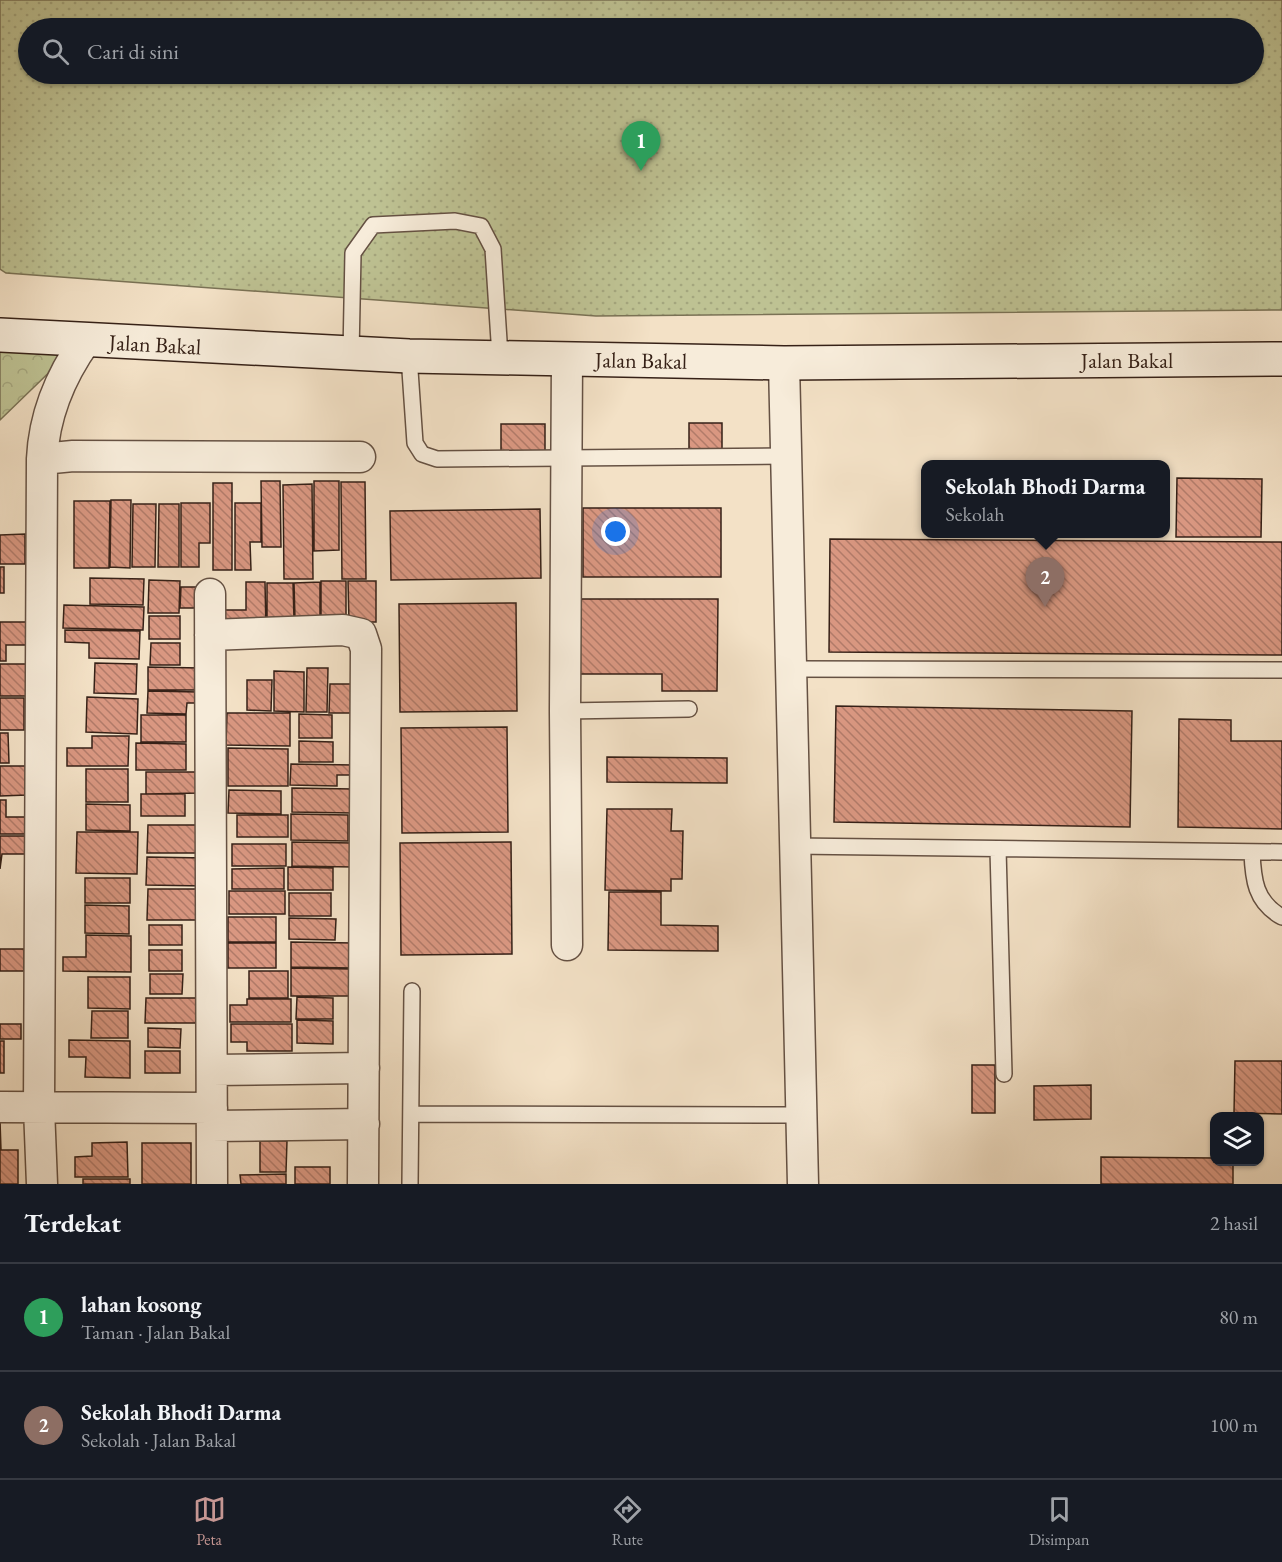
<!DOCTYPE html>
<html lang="id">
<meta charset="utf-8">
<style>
body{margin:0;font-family:"EB Garamond",serif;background:#242831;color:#f1f3f6}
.controls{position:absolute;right:18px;bottom:18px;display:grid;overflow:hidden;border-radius:12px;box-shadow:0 2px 4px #0004}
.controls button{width:54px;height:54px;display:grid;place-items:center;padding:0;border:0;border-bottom:2px solid #363941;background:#171b24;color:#f1f3f6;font:30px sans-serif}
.you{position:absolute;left:616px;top:532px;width:21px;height:21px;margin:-15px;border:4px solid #fff;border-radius:50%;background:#1a73e8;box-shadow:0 0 0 9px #1a73e833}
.badge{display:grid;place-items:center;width:39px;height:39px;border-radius:50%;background:#c59692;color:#fff;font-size:20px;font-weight:700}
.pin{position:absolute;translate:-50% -50px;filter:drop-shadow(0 2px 3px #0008)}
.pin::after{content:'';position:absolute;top:32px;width:21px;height:18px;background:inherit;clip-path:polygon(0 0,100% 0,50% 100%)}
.popup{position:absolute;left:921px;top:460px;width:249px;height:78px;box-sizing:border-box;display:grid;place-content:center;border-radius:12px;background:#171b24;filter:drop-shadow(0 2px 4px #0005);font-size:20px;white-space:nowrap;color:#9ea1a6}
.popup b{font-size:22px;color:#f1f3f6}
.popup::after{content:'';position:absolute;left:50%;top:100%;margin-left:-12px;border:12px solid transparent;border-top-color:#171b24}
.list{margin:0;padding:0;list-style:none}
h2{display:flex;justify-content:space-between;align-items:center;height:78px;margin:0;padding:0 24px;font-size:26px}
h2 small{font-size:20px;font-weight:400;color:#9ea1a6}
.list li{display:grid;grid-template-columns:39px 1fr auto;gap:18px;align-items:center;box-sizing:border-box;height:108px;padding:0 24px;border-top:2px solid #363941}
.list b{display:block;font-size:22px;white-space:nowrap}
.list p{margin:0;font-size:20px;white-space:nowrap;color:#9ea1a6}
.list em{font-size:20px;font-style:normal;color:#9ea1a6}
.icon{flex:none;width:33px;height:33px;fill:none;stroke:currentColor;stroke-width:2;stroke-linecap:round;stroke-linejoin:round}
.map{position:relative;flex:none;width:1282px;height:1184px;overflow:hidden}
.search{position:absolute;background:#171b24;box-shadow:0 2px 4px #0004;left:18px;right:18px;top:18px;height:66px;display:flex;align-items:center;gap:15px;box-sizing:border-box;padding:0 21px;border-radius:33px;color:#9ea1a6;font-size:22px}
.sheet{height:294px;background:#171b24}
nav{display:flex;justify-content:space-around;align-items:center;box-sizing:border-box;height:84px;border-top:2px solid #363941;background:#171b24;font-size:16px;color:#9ea1a6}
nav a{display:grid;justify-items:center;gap:3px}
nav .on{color:#c59692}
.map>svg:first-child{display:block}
</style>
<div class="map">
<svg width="1282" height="1184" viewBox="0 0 1282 1184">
<defs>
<pattern id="grass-dots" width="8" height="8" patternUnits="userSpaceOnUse" patternTransform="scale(1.5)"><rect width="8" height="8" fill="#bec293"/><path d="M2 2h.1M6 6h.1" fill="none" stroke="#a4a67e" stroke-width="1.8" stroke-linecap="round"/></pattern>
<pattern id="forest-crowns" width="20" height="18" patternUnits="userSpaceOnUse" patternTransform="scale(1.5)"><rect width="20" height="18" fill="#bec293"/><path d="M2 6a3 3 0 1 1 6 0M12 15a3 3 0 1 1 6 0" fill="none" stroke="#a4a67e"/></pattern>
<pattern id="building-back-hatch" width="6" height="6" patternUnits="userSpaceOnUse" patternTransform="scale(1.5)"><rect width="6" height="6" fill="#d99781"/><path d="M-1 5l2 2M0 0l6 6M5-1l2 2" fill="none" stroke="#b17b69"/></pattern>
</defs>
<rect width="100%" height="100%" fill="#f3e1c6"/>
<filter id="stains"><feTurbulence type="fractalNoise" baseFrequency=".00333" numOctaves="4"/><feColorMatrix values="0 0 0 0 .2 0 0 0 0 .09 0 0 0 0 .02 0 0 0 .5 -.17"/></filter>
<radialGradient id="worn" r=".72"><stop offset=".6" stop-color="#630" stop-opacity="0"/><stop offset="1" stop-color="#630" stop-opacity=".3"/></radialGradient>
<!-- grass -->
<path fill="url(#grass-dots)" stroke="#7a7255" stroke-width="1.5" fill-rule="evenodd" d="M 0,0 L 1282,0 L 1282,310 L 596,316 L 6,273 L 0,269 ZM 28,28 L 1254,28 L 1254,74 L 28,74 Z"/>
<!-- forest -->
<path fill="url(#forest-crowns)" stroke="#7a7255" stroke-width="1.5" d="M 0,347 L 67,355 L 0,420 Z"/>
<!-- building -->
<path fill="url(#building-back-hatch)" stroke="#362117" stroke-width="1.5" d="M 689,423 L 722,423 L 722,454 L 689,454 Z
M 501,424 L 545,424 L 545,452 L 501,452 Z
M 1177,478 L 1262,479 L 1261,537 L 1176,537 Z
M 261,481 L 280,481 L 281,547 L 262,547 Z
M 314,481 L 339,481 L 339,550 L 314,551 Z
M 341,482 L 365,482 L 366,579 L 342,579 Z
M 213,483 L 232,483 L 232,570 L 213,570 Z
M 312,484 L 313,579 L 284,579 L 283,485 Z
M 111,500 L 131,500 L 130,568 L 110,567 Z
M 74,501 L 110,501 L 109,568 L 74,568 Z
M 181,503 L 210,503 L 210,543 L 199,543 L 199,567 L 181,567 Z
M 235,503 L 261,503 L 261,542 L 250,542 L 251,570 L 235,570 Z
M 133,504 L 156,504 L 155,567 L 132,567 Z
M 159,504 L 179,504 L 179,567 L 158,567 Z
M 583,508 L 721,508 L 721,577 L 583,577 Z
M 540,509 L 541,578 L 391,580 L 390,511 Z
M 25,534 L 25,564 L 0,564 L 0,535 Z
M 830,539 L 1282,542 L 1282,655 L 829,652 Z
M 0,567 L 4,567 L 4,593 L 0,593 Z
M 90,578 L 144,579 L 143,605 L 90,604 Z
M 149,580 L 180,581 L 179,613 L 148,613 Z
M 321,581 L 346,581 L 346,619 L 321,619 Z
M 348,581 L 376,581 L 376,622 L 349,622 Z
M 246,582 L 265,582 L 266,630 L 219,630 L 219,610 L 246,610 Z
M 320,582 L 320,619 L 295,619 L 294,583 Z
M 267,583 L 293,583 L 294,620 L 267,620 Z
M 181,587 L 203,587 L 203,608 L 180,608 Z
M 576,599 L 718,599 L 717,691 L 662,691 L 662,674 L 576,674 Z
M 516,603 L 517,711 L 400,712 L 399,604 Z
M 64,605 L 144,607 L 143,630 L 63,628 Z
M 149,616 L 180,616 L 180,639 L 149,639 Z
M 0,622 L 28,622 L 28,645 L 6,645 L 6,661 L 0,661 Z
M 65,630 L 140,631 L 139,659 L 89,658 L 89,643 L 65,642 Z
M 151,643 L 180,643 L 180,665 L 150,665 Z
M 95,663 L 137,664 L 136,694 L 94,693 Z
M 0,664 L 26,664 L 26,696 L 0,696 Z
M 148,667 L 200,668 L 200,690 L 148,690 Z
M 307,668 L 328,668 L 327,712 L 306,712 Z
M 274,671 L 304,672 L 304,712 L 274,711 Z
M 247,680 L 272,680 L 271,711 L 247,710 Z
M 330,684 L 353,684 L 352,713 L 329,713 Z
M 148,691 L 199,692 L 199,703 L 187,703 L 186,714 L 147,713 Z
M 87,697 L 138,699 L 137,734 L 86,732 Z
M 0,698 L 24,698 L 24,730 L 0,730 Z
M 836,706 L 1132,711 L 1130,827 L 834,822 Z
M 227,713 L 290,713 L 290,746 L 226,745 Z
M 299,714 L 332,715 L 332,738 L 299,738 Z
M 141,715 L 186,715 L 186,742 L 141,742 Z
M 1179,719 L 1231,720 L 1231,741 L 1282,741 L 1282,829 L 1178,827 Z
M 507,727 L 508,832 L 402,833 L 401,728 Z
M 0,733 L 8,733 L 9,763 L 0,763 Z
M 92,736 L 129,736 L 128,766 L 67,766 L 67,748 L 92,748 Z
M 299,741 L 333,742 L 333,762 L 299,762 Z
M 136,743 L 186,744 L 186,770 L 136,770 Z
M 228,748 L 288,749 L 288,786 L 228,786 Z
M 607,757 L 727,758 L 727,783 L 607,782 Z
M 291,764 L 353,765 L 353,775 L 337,775 L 337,786 L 290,785 Z
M 0,766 L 27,766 L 27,795 L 0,796 Z
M 86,769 L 128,769 L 128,802 L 86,802 Z
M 146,772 L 201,772 L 201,793 L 146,794 Z
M 292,788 L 353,789 L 352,813 L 292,812 Z
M 229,790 L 281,791 L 281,814 L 228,813 Z
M 141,794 L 185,794 L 185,816 L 141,816 Z
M 0,800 L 6,800 L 6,817 L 28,817 L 28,834 L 0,834 Z
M 86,804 L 130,805 L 130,831 L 86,830 Z
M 607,809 L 672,809 L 671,831 L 683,831 L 682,879 L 671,879 L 671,891 L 605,890 Z
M 291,814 L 348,815 L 348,841 L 291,840 Z
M 237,815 L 288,815 L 288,837 L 237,837 Z
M 148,825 L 200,825 L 199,853 L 147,853 Z
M 77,832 L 138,832 L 137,874 L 76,873 Z
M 0,836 L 29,836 L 29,854 L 2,854 L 0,869 Z
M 292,842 L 353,843 L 353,867 L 292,866 Z
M 511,842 L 512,954 L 401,955 L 400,843 Z
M 232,844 L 286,844 L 286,866 L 232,866 Z
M 147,857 L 206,858 L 205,886 L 146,885 Z
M 288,867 L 333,868 L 333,890 L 288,890 Z
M 284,868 L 284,889 L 232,889 L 232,869 Z
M 85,878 L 130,878 L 130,903 L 85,903 Z
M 148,889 L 201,889 L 201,920 L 147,920 Z
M 229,891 L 285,891 L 285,914 L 229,914 Z
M 609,892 L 661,892 L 661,925 L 718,926 L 718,951 L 608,950 Z
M 289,893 L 331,893 L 331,916 L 289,916 Z
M 85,905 L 129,906 L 129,934 L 85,933 Z
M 228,917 L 276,917 L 276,942 L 228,942 Z
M 289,918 L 336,919 L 335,940 L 289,939 Z
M 149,925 L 182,925 L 182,945 L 149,945 Z
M 86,935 L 131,936 L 131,972 L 63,971 L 63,957 L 86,957 Z
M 291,942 L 353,943 L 353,968 L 291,967 Z
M 228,943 L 276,943 L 276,968 L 228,968 Z
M 0,949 L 24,949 L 24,971 L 0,971 Z
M 149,950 L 182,950 L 182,971 L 149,971 Z
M 291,968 L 351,969 L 351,996 L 291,996 Z
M 249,971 L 288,971 L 288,998 L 249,998 Z
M 150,974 L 183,974 L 182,994 L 150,994 Z
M 88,977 L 130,977 L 130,1009 L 88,1008 Z
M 297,997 L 333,998 L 333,1019 L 296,1019 Z
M 146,998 L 201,998 L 201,1023 L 145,1023 Z
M 247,999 L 291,999 L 291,1022 L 230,1022 L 230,1005 L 247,1005 Z
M 92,1011 L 128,1011 L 128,1038 L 91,1038 Z
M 297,1020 L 333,1021 L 333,1044 L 297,1043 Z
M 0,1024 L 21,1024 L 21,1039 L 0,1039 Z
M 231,1024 L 292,1024 L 292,1051 L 247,1051 L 247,1042 L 231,1042 Z
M 148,1028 L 181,1029 L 180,1048 L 148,1047 Z
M 69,1040 L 130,1041 L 130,1078 L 85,1077 L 86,1057 L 69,1057 Z
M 0,1041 L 4,1041 L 4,1073 L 0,1073 Z
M 145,1051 L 180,1051 L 180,1073 L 145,1073 Z
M 1235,1061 L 1282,1061 L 1282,1114 L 1234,1113 Z
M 972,1065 L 995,1065 L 995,1113 L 972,1113 Z
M 1091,1085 L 1091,1119 L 1034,1120 L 1034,1086 Z
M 0,1121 L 1,1150 L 18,1150 L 18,1184 L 0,1184 Z
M 260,1141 L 287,1141 L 286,1172 L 260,1172 Z
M 127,1142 L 128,1177 L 75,1177 L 75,1157 L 92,1156 L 92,1143 Z
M 142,1143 L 191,1143 L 191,1184 L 142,1184 Z
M 1101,1157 L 1214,1158 L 1214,1162 L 1233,1162 L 1233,1184 L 1101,1184 Z
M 295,1167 L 330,1167 L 330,1184 L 295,1184 Z
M 286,1174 L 286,1184 L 241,1184 L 240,1175 Z
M 83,1179 L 130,1179 L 130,1184 L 83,1184 Z"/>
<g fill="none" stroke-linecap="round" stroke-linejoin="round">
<!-- lane casing -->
<g stroke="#655143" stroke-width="18">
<path id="lane" d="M 351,354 L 353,253 L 373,225 L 455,221 L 481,226 L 493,249 L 500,356
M 409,356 L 415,443 L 422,454 L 437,459 L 787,456
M 793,669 L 1282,670
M 565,711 L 689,709
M 794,846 L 1282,852
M 998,849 L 1004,1074
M 1252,852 C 1253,879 1255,902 1282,917
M 412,1114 L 801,1115
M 410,1184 L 412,991"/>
</g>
<!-- street casing -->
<g stroke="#655143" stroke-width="33">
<path id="street" d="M 784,363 L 803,1184
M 42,459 L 73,456 L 360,457
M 210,594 L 212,1184
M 210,635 L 343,630 L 361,634 L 366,649 L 363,1184
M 567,945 L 565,711 L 567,358
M 213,1070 L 364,1068
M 0,1107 L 212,1108
M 212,1126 L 364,1124
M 42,1184 L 39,1108 L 42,459 C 44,416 61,375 86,340"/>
</g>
<!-- secondary casing -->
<g stroke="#362117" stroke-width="36">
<path id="secondary" d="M 0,335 L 409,356 L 784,363 L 1282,359"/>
</g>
<!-- lane -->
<use href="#lane" stroke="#f7ecda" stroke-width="15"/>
<!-- street -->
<use href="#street" stroke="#f7ecda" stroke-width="30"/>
<!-- secondary -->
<use href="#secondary" stroke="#f7ecda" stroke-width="33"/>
</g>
<g text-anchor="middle" stroke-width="6" stroke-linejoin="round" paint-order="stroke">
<!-- street labels -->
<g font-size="22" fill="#362117" stroke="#f7ecda">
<text transform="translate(155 344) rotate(3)" y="8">Jalan Bakal</text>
<text transform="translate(641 360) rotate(1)" y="8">Jalan Bakal</text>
<text x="1127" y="368">Jalan Bakal</text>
</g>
</g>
<rect width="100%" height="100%" filter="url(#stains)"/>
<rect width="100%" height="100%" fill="url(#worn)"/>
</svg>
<div class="controls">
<button><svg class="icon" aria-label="layers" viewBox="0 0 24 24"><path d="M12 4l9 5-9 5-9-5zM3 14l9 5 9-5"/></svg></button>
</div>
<div class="you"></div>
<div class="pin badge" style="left:641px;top:171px;background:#2e9e5b">1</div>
<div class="pin badge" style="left:1045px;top:607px;background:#8d6e63">2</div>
<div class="popup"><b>Sekolah Bhodi Darma</b>Sekolah</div>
<div class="search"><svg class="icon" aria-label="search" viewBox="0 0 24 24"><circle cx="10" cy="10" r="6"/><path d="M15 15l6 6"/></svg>Cari di sini</div>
</div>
<section class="sheet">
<h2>Terdekat<small>2 hasil</small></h2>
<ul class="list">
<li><span class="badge" style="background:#2e9e5b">1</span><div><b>lahan kosong</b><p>Taman · Jalan Bakal</p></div><em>80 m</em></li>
<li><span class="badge" style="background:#8d6e63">2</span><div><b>Sekolah Bhodi Darma</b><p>Sekolah · Jalan Bakal</p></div><em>100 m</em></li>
</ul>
</section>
<nav>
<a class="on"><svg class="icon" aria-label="map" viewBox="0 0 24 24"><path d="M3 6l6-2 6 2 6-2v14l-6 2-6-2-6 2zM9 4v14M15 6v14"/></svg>Peta</a>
<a><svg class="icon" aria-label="directions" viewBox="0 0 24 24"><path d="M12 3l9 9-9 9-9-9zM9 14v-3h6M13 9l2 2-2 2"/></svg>Rute</a>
<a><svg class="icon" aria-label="saved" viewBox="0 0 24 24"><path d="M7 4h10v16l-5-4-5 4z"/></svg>Disimpan</a>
</nav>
